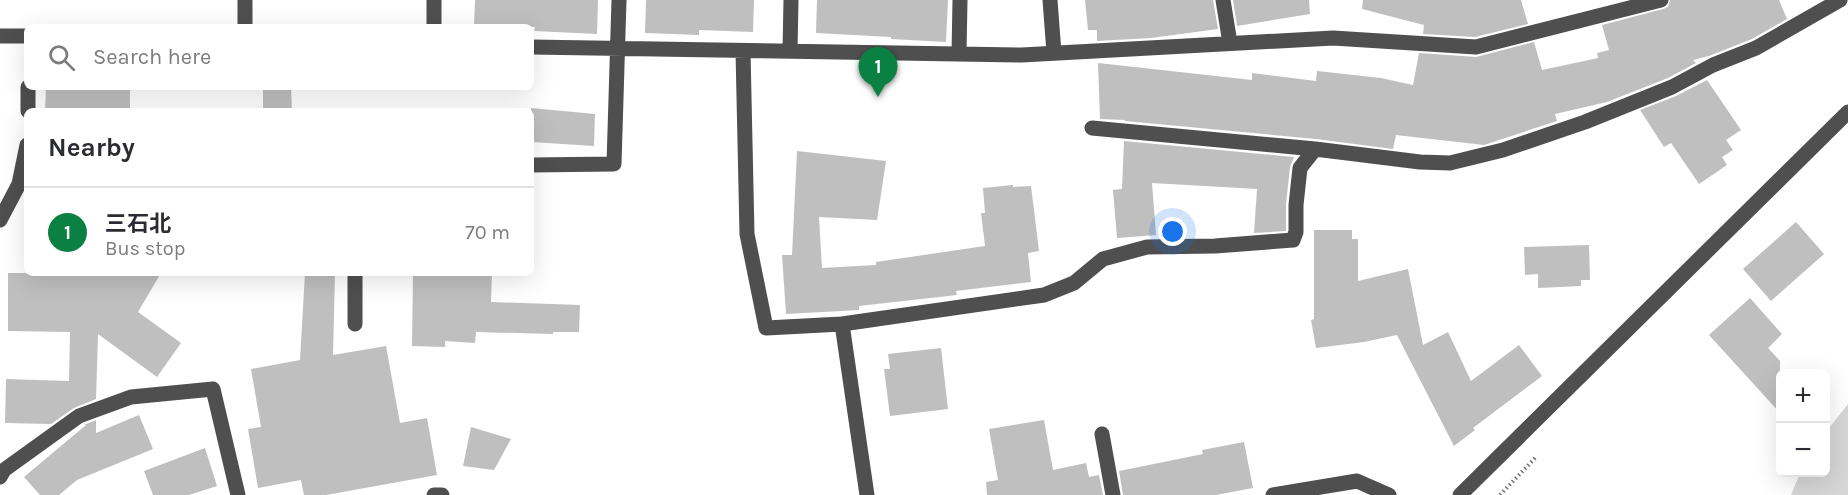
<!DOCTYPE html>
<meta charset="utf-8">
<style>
body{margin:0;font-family:Karla,"Noto Sans JP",sans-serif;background:#f7f7f7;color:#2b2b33}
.controls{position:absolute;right:18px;bottom:18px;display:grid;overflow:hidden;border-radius:9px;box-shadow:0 6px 24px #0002}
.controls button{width:54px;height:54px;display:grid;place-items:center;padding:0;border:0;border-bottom:2px solid #e1e1e2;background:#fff;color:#2b2b33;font:30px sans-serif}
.you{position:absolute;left:1173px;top:232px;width:21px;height:21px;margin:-15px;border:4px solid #fff;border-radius:50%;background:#1a73e8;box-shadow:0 0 0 9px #1a73e833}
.badge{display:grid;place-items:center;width:39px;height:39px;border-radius:50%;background:#0b8043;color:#fff;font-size:20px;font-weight:700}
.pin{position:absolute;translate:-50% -50px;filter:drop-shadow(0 2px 3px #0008)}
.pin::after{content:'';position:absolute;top:32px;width:21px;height:18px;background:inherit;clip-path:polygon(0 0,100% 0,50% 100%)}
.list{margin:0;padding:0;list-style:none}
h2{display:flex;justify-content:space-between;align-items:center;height:78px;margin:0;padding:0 24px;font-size:26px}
h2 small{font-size:20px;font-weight:400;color:#7c7c81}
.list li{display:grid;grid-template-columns:39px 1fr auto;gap:18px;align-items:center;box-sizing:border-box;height:90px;padding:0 24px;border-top:2px solid #e1e1e2}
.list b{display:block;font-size:22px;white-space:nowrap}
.list p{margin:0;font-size:20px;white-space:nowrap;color:#7c7c81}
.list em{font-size:20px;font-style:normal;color:#7c7c81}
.icon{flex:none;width:33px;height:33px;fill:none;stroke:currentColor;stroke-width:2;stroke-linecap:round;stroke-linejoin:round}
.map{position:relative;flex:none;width:1848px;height:495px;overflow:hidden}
.search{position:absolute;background:#fff;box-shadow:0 6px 24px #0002;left:24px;top:24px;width:510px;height:66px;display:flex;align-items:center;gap:15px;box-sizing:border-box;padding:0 21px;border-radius:9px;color:#7c7c81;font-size:22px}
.panel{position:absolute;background:#fff;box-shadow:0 6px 24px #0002;left:24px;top:108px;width:510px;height:168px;border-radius:9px}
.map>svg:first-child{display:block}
</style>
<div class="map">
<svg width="1848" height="495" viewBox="0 0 1848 495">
<rect width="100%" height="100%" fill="#fff"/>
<!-- green -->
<path fill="#d6d6d6" d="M 1848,404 L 1848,495 L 1791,495 L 1800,473 L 1826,472 L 1826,432 Z"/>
<!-- building -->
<path fill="#bfbfbf" d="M 475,0 L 598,0 L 597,34 L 534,31 L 535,27 L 474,26 Z
M 646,0 L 754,0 L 753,32 L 699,30 L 699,35 L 645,33 Z
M 817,0 L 948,0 L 946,42 L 891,39 L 891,37 L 816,33 Z
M 1085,0 L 1213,0 L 1218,29 L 1151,38 L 1097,41 L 1097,30 L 1088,30 Z
M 1233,0 L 1309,0 L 1310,14 L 1237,26 Z
M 1363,0 L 1521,0 L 1528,24 L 1475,37 L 1423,34 L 1424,25 L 1362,9 Z
M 1670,0 L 1779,0 L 1787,19 L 1752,39 L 1709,56 L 1693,60 L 1696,63 L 1668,78 L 1607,102 L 1555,114 L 1557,121 L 1484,145 L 1396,135 L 1393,149 L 1316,139 L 1125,121 L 1125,120 L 1100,119 L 1098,63 L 1252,80 L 1252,73 L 1316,81 L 1317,71 L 1381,78 L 1413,85 L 1419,53 L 1476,57 L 1534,42 L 1542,70 L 1598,58 L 1597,53 L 1609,50 L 1602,25 L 1663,9 L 1668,7 Z
M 1707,80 L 1741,130 L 1726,140 L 1733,150 L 1722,157 L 1727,165 L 1699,184 L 1671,143 L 1664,147 L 1640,110 L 1676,96 Z
M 46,87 L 130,87 L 130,111 L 45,111 Z
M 263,87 L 291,87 L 292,111 L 263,111 Z
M 531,108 L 595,114 L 594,146 L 531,142 Z
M 1124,141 L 1294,157 L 1290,167 L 1286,204 L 1286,231 L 1254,233 L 1257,189 L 1152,183 L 1156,235 L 1117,238 L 1113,190 L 1122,189 Z
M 797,151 L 886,161 L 877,220 L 819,217 L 822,268 L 876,265 L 876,262 L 985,246 L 981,213 L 985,213 L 983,188 L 1013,185 L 1013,187 L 1031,186 L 1039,251 L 1028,253 L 1031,282 L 956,291 L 957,295 L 859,306 L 859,310 L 786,314 L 782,255 L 792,255 Z
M 1796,222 L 1824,254 L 1771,301 L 1743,269 Z
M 1314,230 L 1352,230 L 1352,239 L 1358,239 L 1358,281 L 1408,269 L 1423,345 L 1448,332 L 1471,381 L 1519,345 L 1542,376 L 1473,428 L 1475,430 L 1454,446 L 1397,335 L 1364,342 L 1316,348 L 1311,320 L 1314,319 Z
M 1589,245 L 1590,280 L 1581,280 L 1581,286 L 1538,288 L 1538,274 L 1525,275 L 1524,247 Z
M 8,273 L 161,273 L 138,312 L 181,343 L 157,377 L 98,334 L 96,399 L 74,408 L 51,424 L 5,423 L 6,379 L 69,381 L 70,332 L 8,331 Z
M 305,273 L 335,273 L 333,355 L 386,346 L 400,423 L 427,418 L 437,475 L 326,495 L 304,495 L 301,480 L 258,488 L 248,429 L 261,427 L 251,369 L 300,360 Z
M 413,273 L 492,273 L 491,302 L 580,305 L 579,332 L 553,332 L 553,334 L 476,332 L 475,343 L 445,341 L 445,347 L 412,346 Z
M 1750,298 L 1782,334 L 1768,348 L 1780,361 L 1780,413 L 1709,335 Z
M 941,348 L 948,409 L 890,416 L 884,369 L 890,369 L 888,354 Z
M 139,415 L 153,449 L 77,480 L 59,495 L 40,495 L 24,477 L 86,425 L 84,425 L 96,420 L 96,433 Z
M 1044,420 L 1053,470 L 1086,463 L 1089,477 L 1099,475 L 1103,495 L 987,495 L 986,482 L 998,480 L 989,429 Z
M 471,427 L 511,439 L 494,470 L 463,466 Z
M 1244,442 L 1253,488 L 1216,495 L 1123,495 L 1119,471 L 1203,454 L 1202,450 Z
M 205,448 L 217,486 L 189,495 L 153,495 L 144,471 Z"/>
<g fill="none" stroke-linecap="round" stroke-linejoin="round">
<!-- path -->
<path stroke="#717171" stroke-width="4" stroke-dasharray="1.5 3" stroke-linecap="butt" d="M 1500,495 L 1536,457"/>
<!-- minor -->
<path stroke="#4f4f4f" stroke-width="15" d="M 1050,0 L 1054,53
M 1223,0 L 1230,43
M 245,27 L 245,0
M 434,27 L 434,0
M 0,36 L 27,36
M 531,47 L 1022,55 L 1333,38 L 1476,47 L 1661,0
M 743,51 L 747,234 L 766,328 L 842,324 L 1044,295 L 1074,283 L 1103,259 L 1147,247 L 1215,246 L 1293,240 L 1296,232 L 1296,205 L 1300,168 L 1315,149
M 790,51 L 791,0
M 959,54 L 960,0
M 28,111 L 28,87
M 1092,128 L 1315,149 L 1420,162 L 1450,163 L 1503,150 L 1585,122 L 1672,87 L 1713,65 L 1756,48 L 1840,0
M 531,165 L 614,164 L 619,0
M 0,220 L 19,184 L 27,145
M 355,273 L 355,324
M 842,324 L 867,495
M 1102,434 L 1113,495
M 0,477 L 4,470 L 79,416 L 131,397 L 213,389 L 238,495
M 434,495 L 442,495
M 1273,495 L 1357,481 L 1389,495
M 1460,495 L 1848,112"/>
</g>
</svg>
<div class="controls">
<button>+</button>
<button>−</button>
</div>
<div class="you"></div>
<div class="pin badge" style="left:878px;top:97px">1</div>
<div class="search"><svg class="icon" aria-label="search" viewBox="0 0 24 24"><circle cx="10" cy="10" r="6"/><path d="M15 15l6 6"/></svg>Search here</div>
<section class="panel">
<h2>Nearby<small></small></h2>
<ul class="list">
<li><span class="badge">1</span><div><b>三石北</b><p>Bus stop</p></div><em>70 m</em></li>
</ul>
</section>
</div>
